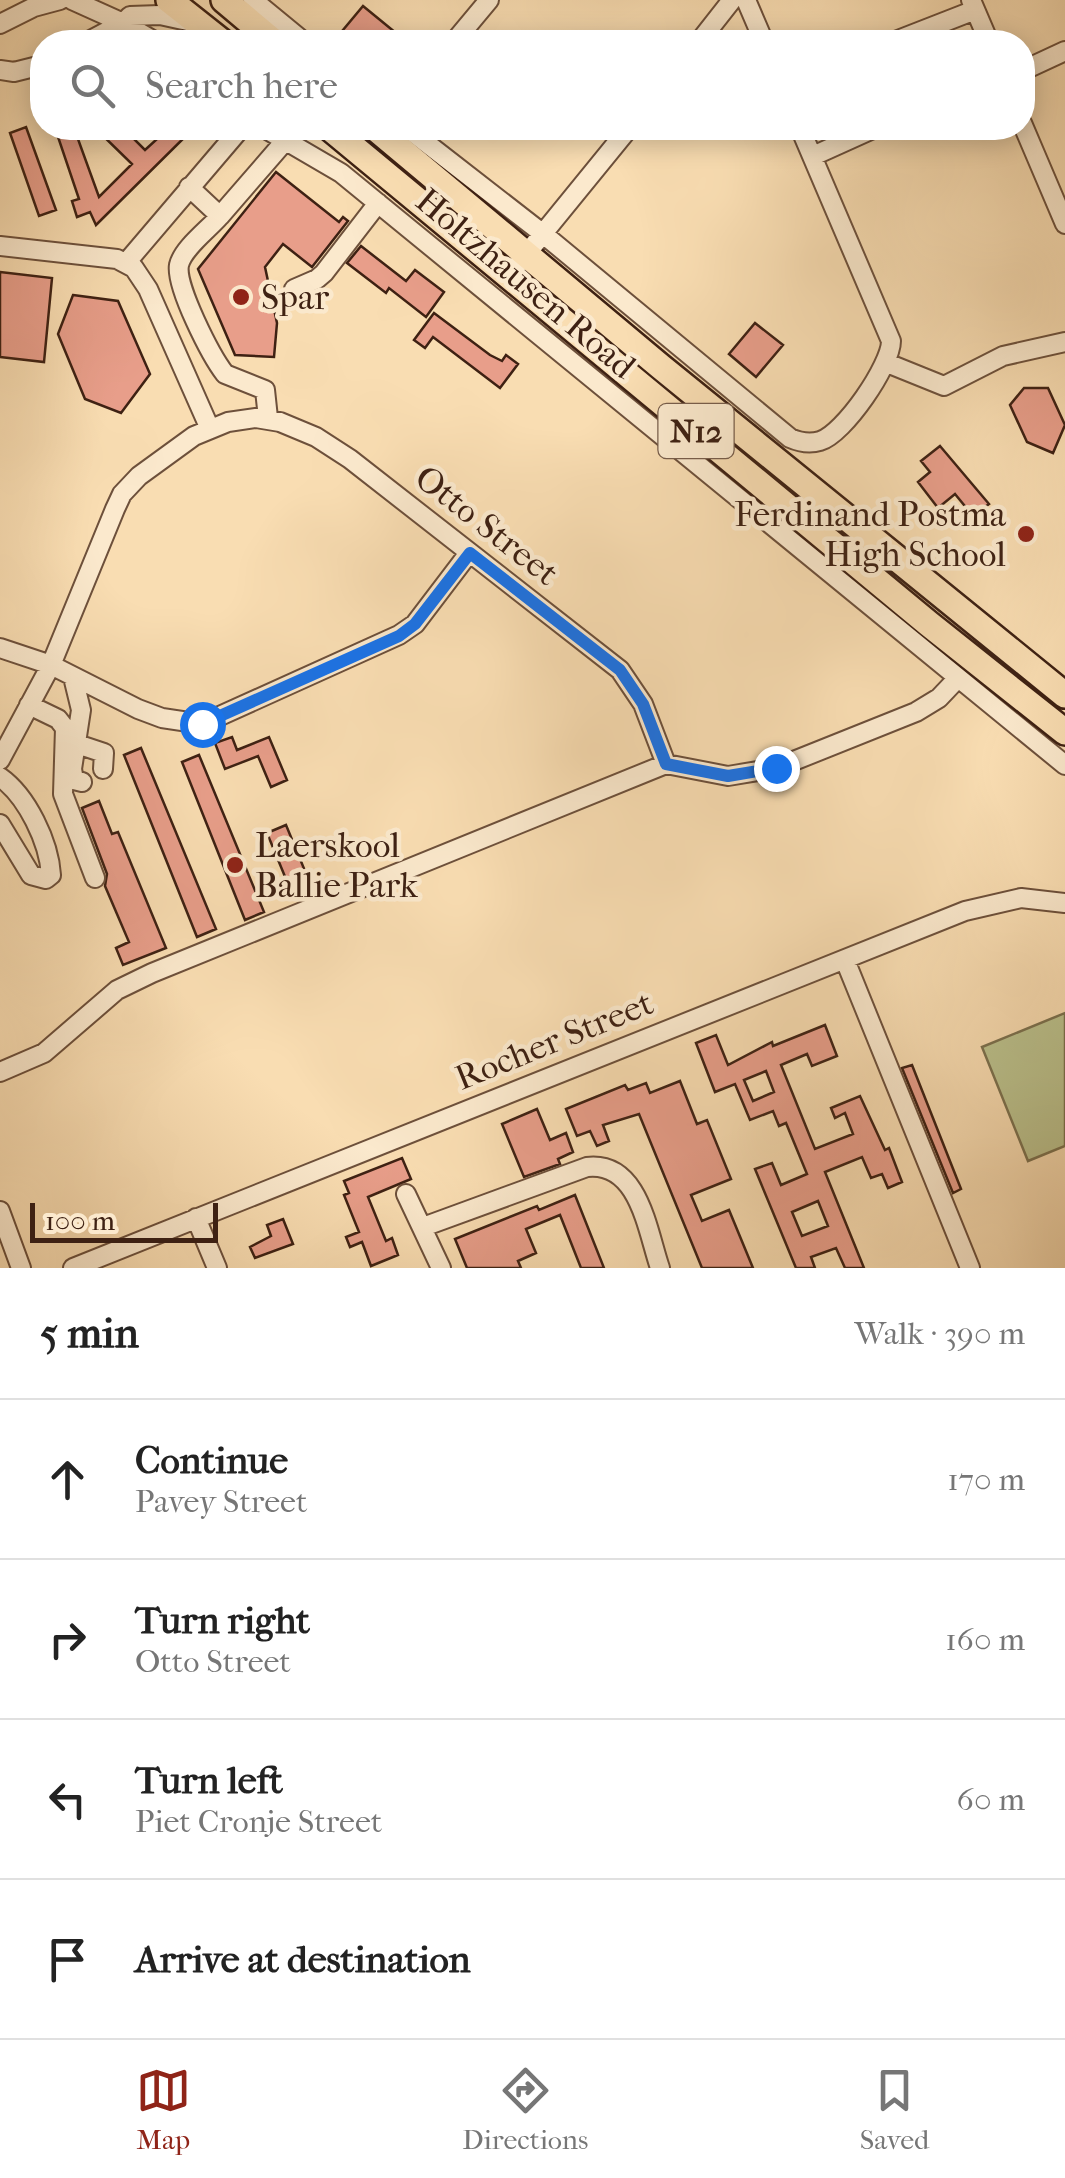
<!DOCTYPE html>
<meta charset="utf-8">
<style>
body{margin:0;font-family:"IM FELL French Canon",serif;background:#f6f6f6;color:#222}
.scale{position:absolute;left:30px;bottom:25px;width:188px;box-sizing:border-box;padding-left:10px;border:5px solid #3e2113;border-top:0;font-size:28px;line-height:35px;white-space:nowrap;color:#3e2113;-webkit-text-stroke:8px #fbe9cd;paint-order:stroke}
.stop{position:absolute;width:30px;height:30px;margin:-22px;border:8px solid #1a73e8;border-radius:50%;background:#fff}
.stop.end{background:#1a73e8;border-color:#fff;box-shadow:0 2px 10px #0008}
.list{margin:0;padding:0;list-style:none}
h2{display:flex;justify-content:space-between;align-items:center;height:130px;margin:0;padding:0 40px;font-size:42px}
h2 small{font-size:32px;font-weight:400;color:#767676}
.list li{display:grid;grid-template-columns:65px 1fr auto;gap:30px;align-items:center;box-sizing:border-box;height:160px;padding:0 40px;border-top:2px solid #e0e0e0}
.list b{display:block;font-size:38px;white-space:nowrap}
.list p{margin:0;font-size:32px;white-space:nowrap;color:#767676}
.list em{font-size:32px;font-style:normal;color:#767676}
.icon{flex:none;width:55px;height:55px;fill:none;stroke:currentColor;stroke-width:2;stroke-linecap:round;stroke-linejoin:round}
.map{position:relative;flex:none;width:1065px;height:1268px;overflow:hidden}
.search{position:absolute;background:#fff;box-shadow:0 5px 25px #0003;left:30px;right:30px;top:30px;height:110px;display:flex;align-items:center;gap:25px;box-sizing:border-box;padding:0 35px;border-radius:40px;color:#767676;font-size:38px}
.sheet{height:770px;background:#fff}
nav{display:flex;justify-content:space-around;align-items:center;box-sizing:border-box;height:140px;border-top:2px solid #e0e0e0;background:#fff;font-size:28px;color:#767676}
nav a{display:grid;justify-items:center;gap:5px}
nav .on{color:#8f2418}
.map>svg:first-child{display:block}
</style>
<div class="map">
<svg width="1065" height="1268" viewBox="0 0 1065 1268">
<rect width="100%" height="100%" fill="#f9ddb2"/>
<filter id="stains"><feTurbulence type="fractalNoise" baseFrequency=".002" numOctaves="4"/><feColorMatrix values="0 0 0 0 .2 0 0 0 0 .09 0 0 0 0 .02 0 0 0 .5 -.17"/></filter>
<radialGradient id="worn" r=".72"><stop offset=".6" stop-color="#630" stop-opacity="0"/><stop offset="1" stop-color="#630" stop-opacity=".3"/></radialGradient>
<!-- green -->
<path fill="#bbc28e" stroke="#7c7250" stroke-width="2.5" d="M 1065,1013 L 1065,1146 L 1028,1161 L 982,1047 Z"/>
<!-- building -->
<path fill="#e89e8a" stroke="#3e2113" stroke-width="2.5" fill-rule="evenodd" d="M 363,6 L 407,42 L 333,42 Z
M 26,127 L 56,210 L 39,216 L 10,133 Z
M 55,128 L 74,128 L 99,197 L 132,164 L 95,128 L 123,128 L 145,150 L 169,128 L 194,128 L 96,225 L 90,212 L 77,217 L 72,201 L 79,199 Z
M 276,172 L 339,222 L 343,217 L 348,221 L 312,267 L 283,244 L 265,267 L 277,323 L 274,357 L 235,355 L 198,269 Z
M 361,246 L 406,281 L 415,270 L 444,292 L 426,317 L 389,288 L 386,293 L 347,263 Z
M 0,272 L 52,278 L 44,362 L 0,357 Z
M 73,295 L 118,301 L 150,374 L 121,413 L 85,399 L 58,334 Z
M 434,313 L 490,355 L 502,361 L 506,355 L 518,364 L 500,388 L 433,337 L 425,348 L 414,340 Z
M 755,323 L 783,345 L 756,377 L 729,354 Z
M 1024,388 L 1048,388 L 1065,425 L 1053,453 L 1027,442 L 1010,405 Z
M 940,446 L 989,504 L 973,516 L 955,494 L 938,508 L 918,482 L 930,472 L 921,461 Z
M 232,737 L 237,750 L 269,737 L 287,780 L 271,787 L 258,756 L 225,769 L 215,743 Z
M 141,748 L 216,929 L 197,937 L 124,755 Z
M 199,755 L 264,912 L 245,920 L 182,762 Z
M 99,801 L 112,834 L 118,832 L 166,948 L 123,965 L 116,948 L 129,942 L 105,886 L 107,874 L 82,808 Z
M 286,825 L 312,888 L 293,896 L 267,833 Z
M 825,1025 L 837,1056 L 812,1066 L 807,1054 L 781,1065 L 815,1149 L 853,1134 L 845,1113 L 835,1118 L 831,1108 L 860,1096 L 885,1150 L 889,1148 L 902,1182 L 888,1188 L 882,1174 L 871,1178 L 862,1157 L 825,1172 L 864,1268 L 845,1268 L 836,1248 L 811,1257 L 815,1268 L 796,1268 L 755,1169 L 772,1163 L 781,1185 L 807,1174 L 786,1123 L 779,1126 L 773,1111 L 750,1120 L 735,1084 L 715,1092 L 696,1043 L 716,1035 L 728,1065 L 772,1042 L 773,1046 ZM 766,1071 L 774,1092 L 753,1101 L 744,1080 ZM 818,1201 L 828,1226 L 802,1236 L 792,1212 Z
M 912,1065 L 961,1189 L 953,1193 L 902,1068 Z
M 680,1081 L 697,1124 L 707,1120 L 731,1179 L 691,1195 L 702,1221 L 729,1210 L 753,1268 L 702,1268 L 639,1114 L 603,1125 L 609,1141 L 597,1146 L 590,1131 L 577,1136 L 566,1109 L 625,1085 L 628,1090 L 646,1083 L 650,1093 Z
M 537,1109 L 550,1140 L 566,1133 L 573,1152 L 558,1159 L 560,1164 L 524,1177 L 502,1124 Z
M 402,1158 L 411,1179 L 368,1197 L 386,1241 L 392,1238 L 398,1255 L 371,1266 L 362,1242 L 350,1247 L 346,1237 L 359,1232 L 344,1195 L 349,1193 L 344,1181 Z
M 575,1195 L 604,1268 L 581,1268 L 560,1215 L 526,1229 L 536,1253 L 518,1261 L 521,1268 L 467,1268 L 455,1239 L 537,1206 L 539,1210 Z
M 283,1219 L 293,1244 L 255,1258 L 250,1247 L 271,1236 L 267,1225 Z"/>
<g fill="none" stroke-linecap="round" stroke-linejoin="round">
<!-- minor casing -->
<g stroke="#6d503b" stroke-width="22">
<path id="minor" d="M 72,0 L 123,23 L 130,16 L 160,15 L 192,22
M 253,0 L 304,42
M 746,0 L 764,42
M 971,0 L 989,42
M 0,24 L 34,7 L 60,0
M 87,42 L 123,23 L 156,42
M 454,42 L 489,0
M 699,42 L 732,0
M 893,42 L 975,10
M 0,70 L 14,72 L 42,65
M 1022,71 L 1065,51
M 1022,123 L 1065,224
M 264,128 L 341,173 L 1065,765
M 407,128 L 542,233 L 790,438 C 799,442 810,444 820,441 C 844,434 891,365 891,341 L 800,128
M 813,156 L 875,128
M 189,187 L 220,216 L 285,141
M 220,216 C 209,229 183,248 179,265 C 175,286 211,356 225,374 L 265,390 L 268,418
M 0,246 L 117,259 L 134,268 L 148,289 L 210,429
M 126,263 L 241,128
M 519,263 L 629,128
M 294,289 L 317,279 L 324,273 L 378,203
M 887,363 L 944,386 L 1003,356 L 1065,342
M 0,648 L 51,665 L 138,709 L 162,718 L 202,724 L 399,635 L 415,624 L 469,553
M 73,677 L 81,710 L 72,769 L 74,780 L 82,782
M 29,705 L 58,719 L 65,728 L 63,794 L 95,878
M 77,744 L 104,753 L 103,769
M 0,760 L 51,665 L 115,509 L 122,494 L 139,476 L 194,436 L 228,422 L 256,418 L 280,422 L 316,437 L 350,459 L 620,670 L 643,704 L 666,764
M 0,777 C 27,796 49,842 51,875 L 46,879 L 31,875 L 0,824
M 845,960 L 970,1268
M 0,1072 L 44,1053 L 117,990 L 152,973 L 666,764 L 728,776 L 776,768 L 916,712 L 939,698 L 958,678
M 406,1194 L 441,1268
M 0,1211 L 21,1268
M 196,1218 L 217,1268
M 423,1227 L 587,1167 C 639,1161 647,1230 660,1268
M 73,1268 L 965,911 L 1021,898 L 1065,903"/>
</g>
<!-- highway casing -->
<g stroke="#3e2113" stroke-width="30">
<path id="highway" d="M 169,0 L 222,42
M 224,0 L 274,42
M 330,128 L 929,624 L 1065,732
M 375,128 L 661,367 L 1065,695"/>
</g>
<!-- minor -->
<use href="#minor" stroke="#fbe9cd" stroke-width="18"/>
<!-- highway -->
<use href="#highway" stroke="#f9ddb2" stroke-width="25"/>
</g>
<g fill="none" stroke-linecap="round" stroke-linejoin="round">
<!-- route -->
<path stroke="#1a73e8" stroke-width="12" d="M 202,724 L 399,636 L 415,624 L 470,553 L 620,670 L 643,704 L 666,764 L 728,776 L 776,768"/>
</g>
<!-- markers -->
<g fill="#8f2418" stroke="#fbe9cd" stroke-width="4">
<circle cx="241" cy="297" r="10"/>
<circle cx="1026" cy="534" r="10"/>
<circle cx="235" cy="865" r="10"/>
</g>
<g text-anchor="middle" stroke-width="9" stroke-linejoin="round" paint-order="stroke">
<!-- shield labels -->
<rect fill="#fbe9cd" stroke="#775d4b" stroke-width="2.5" x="658.5" y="404" width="75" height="54" rx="8"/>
<g font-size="32" font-weight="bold" fill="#3e2113">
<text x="696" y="442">N12</text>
</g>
<!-- street labels -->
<g font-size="35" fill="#3e2113" stroke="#fbe9cd">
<text transform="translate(526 283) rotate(40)" y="12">Holtzhausen Road</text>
<text transform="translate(487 525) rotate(38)" y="12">Otto Street</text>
<text transform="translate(554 1040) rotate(-22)" y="12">Rocher Street</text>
</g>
<!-- poi labels -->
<g font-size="35" fill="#3e2113" stroke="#fbe9cd" text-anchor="start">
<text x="261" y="309">Spar</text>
<text x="1006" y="526" text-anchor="end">Ferdinand Postma<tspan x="1006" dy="40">High School</tspan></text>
<text x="255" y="857">Laerskool<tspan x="255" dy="40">Ballie Park</tspan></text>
</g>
</g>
<rect width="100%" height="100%" filter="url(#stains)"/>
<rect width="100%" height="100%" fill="url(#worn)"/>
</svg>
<div class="scale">100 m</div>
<div class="stop" style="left:202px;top:724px"></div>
<div class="stop end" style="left:776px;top:768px"></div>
<div class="search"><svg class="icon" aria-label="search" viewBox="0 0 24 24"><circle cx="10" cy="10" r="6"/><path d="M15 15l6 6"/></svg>Search here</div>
</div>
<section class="sheet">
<h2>5 min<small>Walk · 390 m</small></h2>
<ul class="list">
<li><svg class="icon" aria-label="ahead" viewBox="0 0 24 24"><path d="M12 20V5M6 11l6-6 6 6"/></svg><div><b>Continue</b><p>Pavey Street</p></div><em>170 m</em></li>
<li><svg class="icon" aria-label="right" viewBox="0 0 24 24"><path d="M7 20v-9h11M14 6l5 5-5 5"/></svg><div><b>Turn right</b><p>Otto Street</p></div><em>160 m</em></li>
<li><svg class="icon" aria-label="left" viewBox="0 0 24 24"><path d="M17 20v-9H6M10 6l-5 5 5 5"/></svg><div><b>Turn left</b><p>Piet Cronje Street</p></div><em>60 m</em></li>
<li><svg class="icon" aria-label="arrive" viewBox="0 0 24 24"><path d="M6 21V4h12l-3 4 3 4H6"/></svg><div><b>Arrive at destination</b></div></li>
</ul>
</section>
<nav>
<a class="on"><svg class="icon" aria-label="map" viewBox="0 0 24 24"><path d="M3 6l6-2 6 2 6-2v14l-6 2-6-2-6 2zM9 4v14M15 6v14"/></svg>Map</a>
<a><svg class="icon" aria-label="directions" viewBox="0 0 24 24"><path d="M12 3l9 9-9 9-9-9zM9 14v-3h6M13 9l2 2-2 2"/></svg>Directions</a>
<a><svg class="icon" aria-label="saved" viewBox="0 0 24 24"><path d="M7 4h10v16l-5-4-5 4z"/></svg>Saved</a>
</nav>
